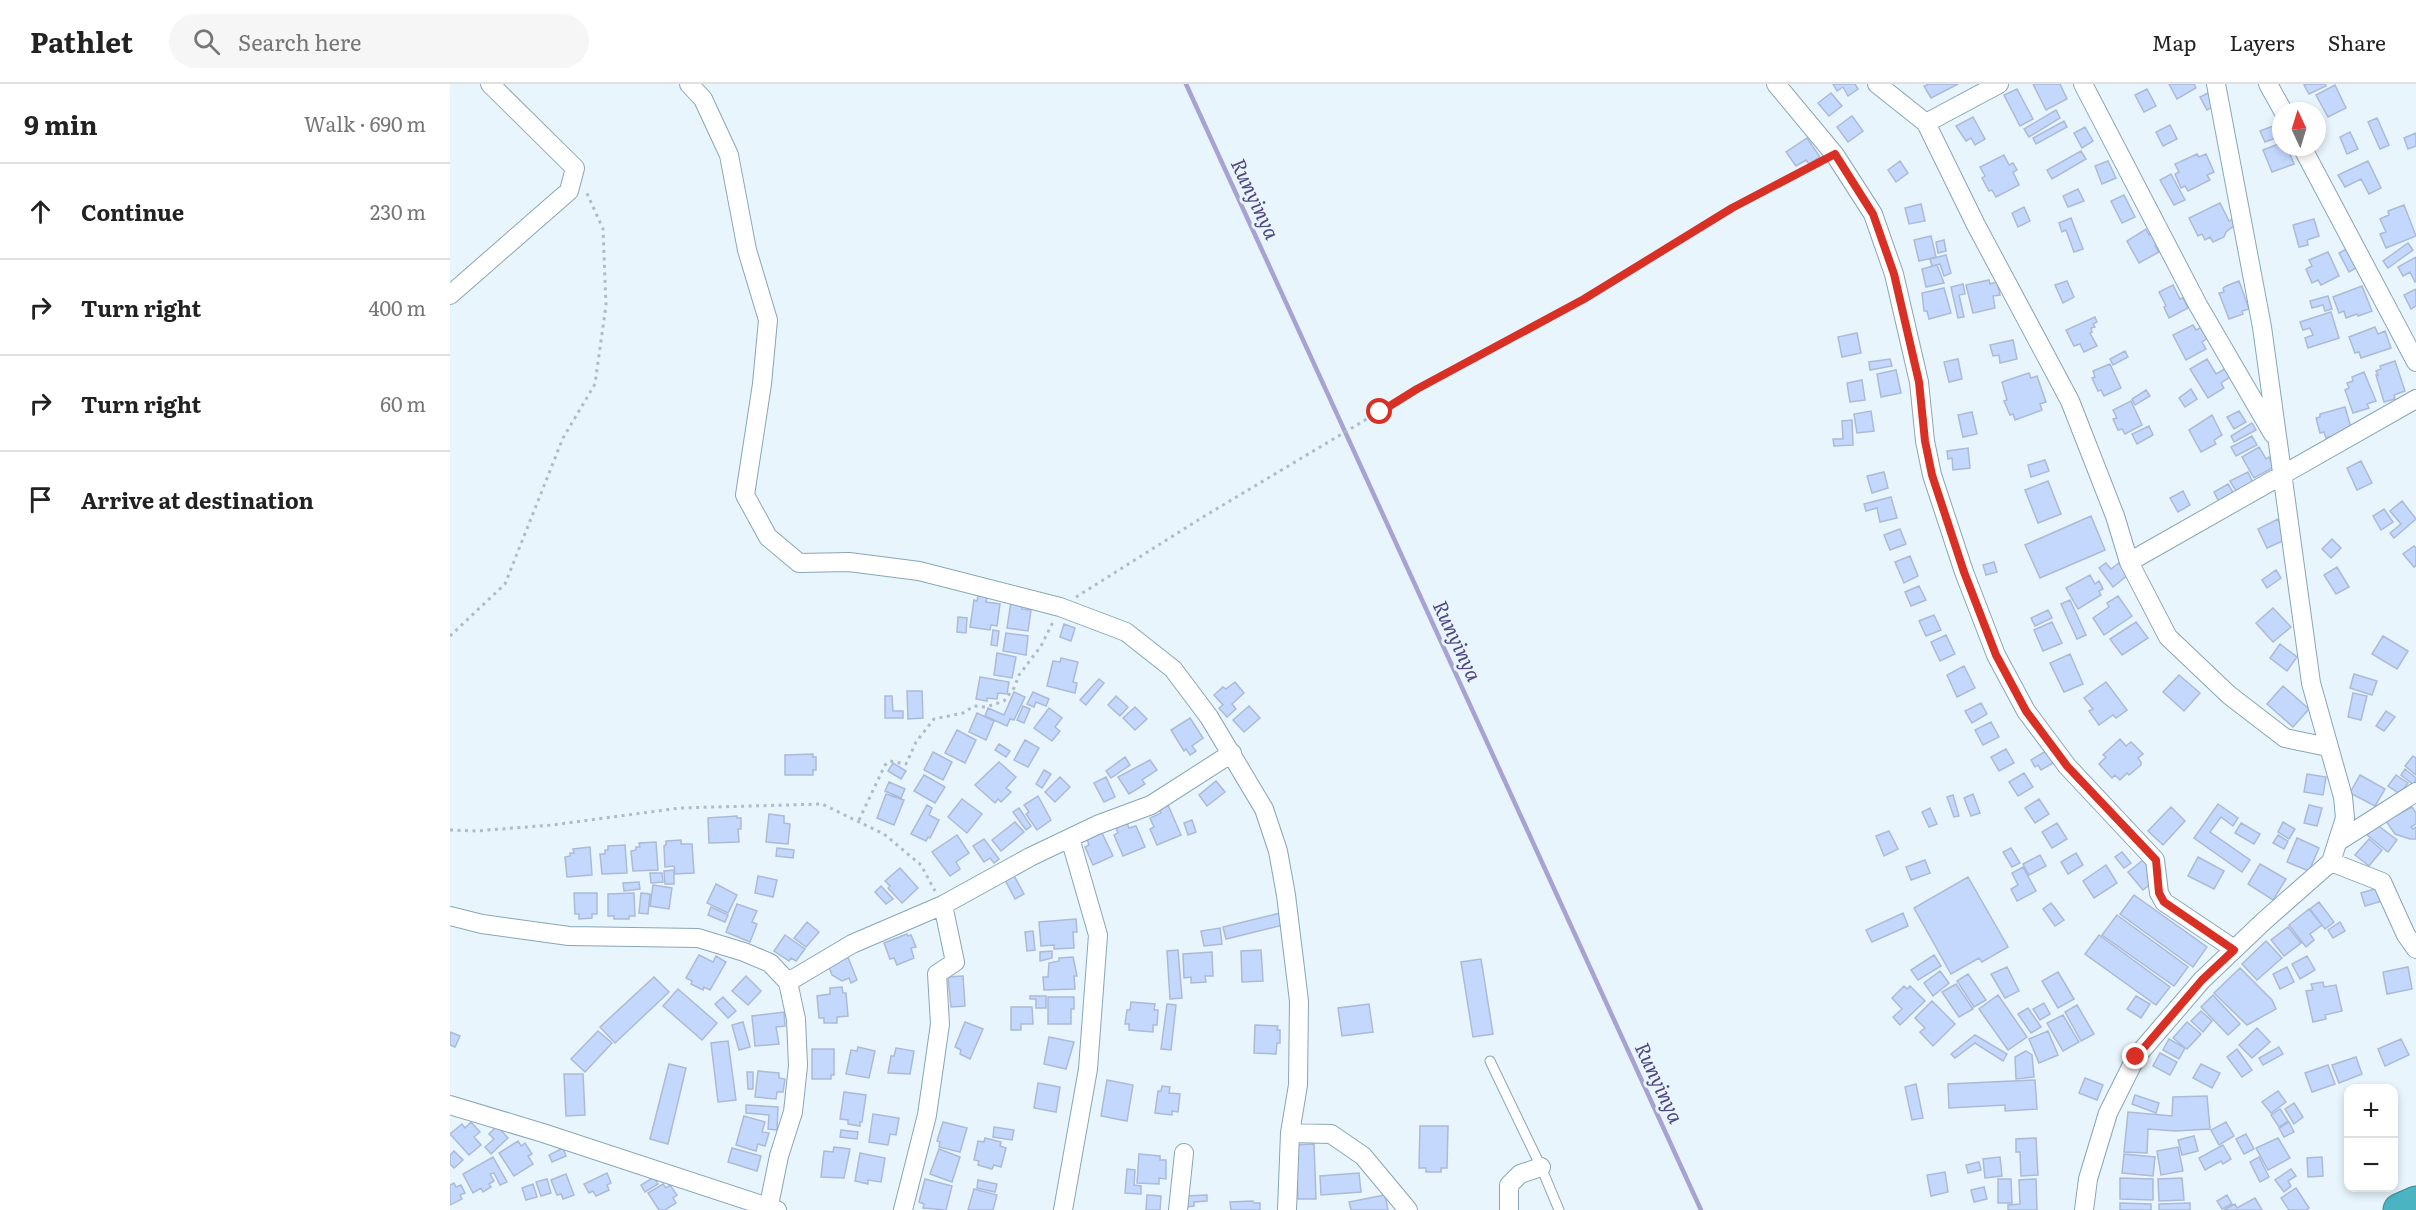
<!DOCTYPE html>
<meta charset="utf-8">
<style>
body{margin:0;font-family:Literata,serif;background:#f6f6f6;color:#222}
.controls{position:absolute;right:18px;bottom:18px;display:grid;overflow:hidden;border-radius:12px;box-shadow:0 3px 9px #0003}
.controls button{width:54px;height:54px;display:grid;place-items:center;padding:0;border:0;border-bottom:2px solid #e0e0e0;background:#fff;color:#222;font:30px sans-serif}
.compass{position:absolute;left:1822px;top:18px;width:54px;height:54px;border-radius:50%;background:#fff;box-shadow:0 3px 9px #0003;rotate:356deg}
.stop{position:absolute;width:18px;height:18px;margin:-14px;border:4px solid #d93025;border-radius:50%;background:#fff}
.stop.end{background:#d93025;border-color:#fff;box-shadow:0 2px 6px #0008}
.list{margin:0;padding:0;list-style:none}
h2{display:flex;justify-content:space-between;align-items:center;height:78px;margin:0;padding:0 24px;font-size:26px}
h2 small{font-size:20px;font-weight:400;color:#767676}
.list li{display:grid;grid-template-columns:39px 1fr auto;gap:18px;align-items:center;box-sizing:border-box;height:96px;padding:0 24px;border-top:2px solid #e0e0e0}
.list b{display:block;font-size:22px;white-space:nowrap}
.list em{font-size:20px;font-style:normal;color:#767676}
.icon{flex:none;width:33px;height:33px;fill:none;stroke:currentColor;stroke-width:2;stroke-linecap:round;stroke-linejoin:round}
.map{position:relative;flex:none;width:1966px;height:1126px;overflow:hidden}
header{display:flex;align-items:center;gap:36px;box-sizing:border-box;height:84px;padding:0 30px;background:#fff;border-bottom:2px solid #e0e0e0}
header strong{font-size:28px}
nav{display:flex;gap:33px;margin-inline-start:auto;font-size:21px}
.search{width:420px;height:54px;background:#f6f6f6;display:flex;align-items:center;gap:15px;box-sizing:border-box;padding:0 21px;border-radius:33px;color:#767676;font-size:22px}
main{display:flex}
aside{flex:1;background:#fff}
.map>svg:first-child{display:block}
</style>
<header>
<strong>Pathlet</strong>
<div class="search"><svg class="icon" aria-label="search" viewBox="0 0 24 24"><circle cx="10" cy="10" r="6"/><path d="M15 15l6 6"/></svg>Search here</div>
<nav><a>Map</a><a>Layers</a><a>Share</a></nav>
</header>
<main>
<aside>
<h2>9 min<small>Walk · 690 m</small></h2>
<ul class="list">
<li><svg class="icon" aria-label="ahead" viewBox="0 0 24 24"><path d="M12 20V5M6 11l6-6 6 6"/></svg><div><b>Continue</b></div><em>230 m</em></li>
<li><svg class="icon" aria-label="right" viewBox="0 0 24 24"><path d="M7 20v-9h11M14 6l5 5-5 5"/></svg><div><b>Turn right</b></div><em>400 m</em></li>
<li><svg class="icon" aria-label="right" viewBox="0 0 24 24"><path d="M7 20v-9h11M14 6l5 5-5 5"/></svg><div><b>Turn right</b></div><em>60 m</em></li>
<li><svg class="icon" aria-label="arrive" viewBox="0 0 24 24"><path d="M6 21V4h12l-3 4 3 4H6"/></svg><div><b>Arrive at destination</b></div></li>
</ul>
</aside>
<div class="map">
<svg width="1966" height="1126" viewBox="0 0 1966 1126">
<rect width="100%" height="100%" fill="#e8f5fd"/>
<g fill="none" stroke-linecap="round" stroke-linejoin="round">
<!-- stream -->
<path stroke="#a8a2d3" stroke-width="4.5" d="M 736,0 L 1251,1126"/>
</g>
<!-- building -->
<path fill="#c4d8fe" stroke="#abbad6" stroke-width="1.5" d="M 1383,0 L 1405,0 L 1408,5 L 1398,12 L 1393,3 L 1387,7 Z
M 1479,0 L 1508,0 L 1481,14 L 1474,2 Z
M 1583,0 L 1610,0 L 1617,15 L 1596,26 Z
M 1719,0 L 1744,0 L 1746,4 L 1727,15 Z
M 1857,0 L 1875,0 L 1876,2 L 1859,10 L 1854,1 Z
M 1885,1 L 1896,24 L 1878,33 L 1866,11 Z
M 1567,5 L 1583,35 L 1570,42 L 1554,11 Z
M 1697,5 L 1706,22 L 1694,28 L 1685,11 Z
M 1381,9 L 1392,22 L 1379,32 L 1368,19 Z
M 1758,9 L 1764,22 L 1757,26 L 1750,13 Z
M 1606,26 L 1610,34 L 1579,53 L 1574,45 Z
M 1402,32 L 1413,47 L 1398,58 L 1387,43 Z
M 1523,33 L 1535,55 L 1525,61 L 1521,54 L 1516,57 L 1506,42 Z
M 1927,34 L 1939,61 L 1930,65 L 1918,38 Z
M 1614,37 L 1617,43 L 1586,60 L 1583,54 Z
M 1831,39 L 1831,52 L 1815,58 L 1810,47 Z
M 1720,41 L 1727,55 L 1713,62 L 1706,48 Z
M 1635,43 L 1643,57 L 1632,64 L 1624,49 Z
M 1900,48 L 1908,65 L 1897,70 L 1890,53 Z
M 1966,49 L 1966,62 L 1958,65 L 1954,54 Z
M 1357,54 L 1370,73 L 1359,80 L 1356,76 L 1346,82 L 1336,68 Z
M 1831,59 L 1831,63 L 1837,63 L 1844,80 L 1822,88 L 1813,66 Z
M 1631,67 L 1636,75 L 1602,95 L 1597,86 Z
M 1747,70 L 1749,73 L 1756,70 L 1764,88 L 1757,91 L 1760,96 L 1738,107 L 1735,102 L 1731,104 L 1725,90 L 1729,88 L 1725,80 Z
M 1554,71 L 1559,81 L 1563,79 L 1567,86 L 1563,88 L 1569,101 L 1546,113 L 1542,106 L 1539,107 L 1532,94 L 1535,92 L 1530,83 Z
M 1450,77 L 1458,89 L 1446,98 L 1438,86 Z
M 1658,77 L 1666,94 L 1652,100 L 1645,82 Z
M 1918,77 L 1931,104 L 1919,110 L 1911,95 L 1895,103 L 1888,91 Z
M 1721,90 L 1735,116 L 1724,121 L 1710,96 Z
M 1628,105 L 1634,117 L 1618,123 L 1613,112 Z
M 1674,111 L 1685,133 L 1672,139 L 1661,117 Z
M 1770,119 L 1779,137 L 1782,135 L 1785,141 L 1776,148 L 1774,153 L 1763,158 L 1760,153 L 1755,156 L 1752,150 L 1748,152 L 1739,134 Z
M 1471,120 L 1475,137 L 1459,140 L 1455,124 Z
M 1954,121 L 1966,152 L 1936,164 L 1930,150 L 1936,148 L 1930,135 L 1939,131 L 1938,127 Z
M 1574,123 L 1580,137 L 1568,143 L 1562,129 Z
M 1621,134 L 1633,165 L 1624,168 L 1616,146 L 1612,148 L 1609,139 Z
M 1864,135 L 1869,152 L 1857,156 L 1858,161 L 1849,163 L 1843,141 Z
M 1696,145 L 1699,151 L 1703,149 L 1709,160 L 1705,162 L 1709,168 L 1689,179 L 1677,157 Z
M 1481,152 L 1486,173 L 1469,177 L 1464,156 Z
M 1494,156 L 1496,167 L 1488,169 L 1486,158 Z
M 1958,159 L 1963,166 L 1938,184 L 1933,177 Z
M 1898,164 L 1908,183 L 1899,188 L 1889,169 Z
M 1878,168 L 1889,192 L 1871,201 L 1868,196 L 1862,199 L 1856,185 L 1862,182 L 1859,176 Z
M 1496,171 L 1501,189 L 1494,192 L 1490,180 L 1482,182 L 1480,175 Z
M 1966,173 L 1966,197 L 1965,198 L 1960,188 L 1953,192 L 1948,183 Z
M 1487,181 L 1494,199 L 1476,203 L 1472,185 Z
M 1539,196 L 1540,200 L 1547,198 L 1550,211 L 1543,212 L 1545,224 L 1523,229 L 1516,201 Z
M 1617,197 L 1624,213 L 1613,219 L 1605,201 Z
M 1789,197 L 1799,225 L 1792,227 L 1793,230 L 1779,235 L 1769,209 L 1774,208 L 1773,204 L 1776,202 Z
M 1513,200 L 1515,210 L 1509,211 L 1514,233 L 1508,234 L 1501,203 Z
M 1723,201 L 1730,215 L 1733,214 L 1738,224 L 1719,234 L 1714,223 L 1716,222 L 1709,208 Z
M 1912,202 L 1922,227 L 1908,232 L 1907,230 L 1896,234 L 1894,227 L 1889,229 L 1883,213 Z
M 1494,204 L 1501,229 L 1479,235 L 1477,227 L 1474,227 L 1472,209 Z
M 1966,205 L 1966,222 L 1961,225 L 1954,211 Z
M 1878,212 L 1882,225 L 1875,227 L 1873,221 L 1862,224 L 1860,217 Z
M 1881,228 L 1889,254 L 1858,264 L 1855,254 L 1863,251 L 1860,244 L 1853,246 L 1850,238 Z
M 1645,233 L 1647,238 L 1643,240 L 1645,243 L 1641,244 L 1642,248 L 1640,249 L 1647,262 L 1634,268 L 1630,260 L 1624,262 L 1616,246 Z
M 1743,241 L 1746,246 L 1752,243 L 1758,254 L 1752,258 L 1756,265 L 1736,276 L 1723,251 Z
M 1925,243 L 1928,250 L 1935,247 L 1941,264 L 1911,274 L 1909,268 L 1905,269 L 1899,253 Z
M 1407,249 L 1411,269 L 1392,273 L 1388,253 Z
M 1563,256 L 1567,275 L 1550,279 L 1549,271 L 1543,272 L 1540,261 Z
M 1675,267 L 1678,273 L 1663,281 L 1660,275 Z
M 1440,275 L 1442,282 L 1420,286 L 1419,278 Z
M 1508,275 L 1512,295 L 1499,298 L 1494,278 Z
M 1757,275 L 1766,290 L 1778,283 L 1783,291 L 1771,299 L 1774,304 L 1758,314 L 1740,285 Z
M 1945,277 L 1955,307 L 1944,311 L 1945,315 L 1934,318 L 1926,291 L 1928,291 L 1926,287 L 1931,285 L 1930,282 Z
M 1660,280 L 1671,304 L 1654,312 L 1651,306 L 1648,307 L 1642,294 L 1645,293 L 1643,287 Z
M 1446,286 L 1451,309 L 1431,313 L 1427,290 Z
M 1914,288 L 1926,317 L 1917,320 L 1919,324 L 1903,329 L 1895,306 L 1899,304 L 1897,299 L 1903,297 L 1902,293 Z
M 1579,289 L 1581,294 L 1587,292 L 1596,318 L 1590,320 L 1592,326 L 1565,336 L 1563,330 L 1560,331 L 1554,317 L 1557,316 L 1552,298 Z
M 1412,296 L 1415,316 L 1400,318 L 1397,299 Z
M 1741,305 L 1747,315 L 1735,323 L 1729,314 Z
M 1696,306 L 1700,312 L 1685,321 L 1682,315 Z
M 1681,317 L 1692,341 L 1675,350 L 1672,345 L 1668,346 L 1663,335 L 1667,334 L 1663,326 Z
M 1895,323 L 1902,347 L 1876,354 L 1874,348 L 1870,349 L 1866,334 L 1870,333 L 1870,330 Z
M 1421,327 L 1424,347 L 1407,349 L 1404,330 Z
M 1789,327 L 1796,338 L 1784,345 L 1777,333 Z
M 1522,328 L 1527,350 L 1513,353 L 1508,331 Z
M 1762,331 L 1772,351 L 1764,356 L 1766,360 L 1751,368 L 1739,346 Z
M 1402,336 L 1403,361 L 1384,362 L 1383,355 L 1393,355 L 1392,337 Z
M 1802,339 L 1806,346 L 1784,358 L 1781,352 Z
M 1699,342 L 1703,351 L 1687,360 L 1682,350 Z
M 1802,352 L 1807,361 L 1786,372 L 1781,363 Z
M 1809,363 L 1816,375 L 1819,373 L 1824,383 L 1804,394 L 1792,373 Z
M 1518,364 L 1520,384 L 1503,386 L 1502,374 L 1498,375 L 1497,367 Z
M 1595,376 L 1599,387 L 1581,393 L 1578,381 Z
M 1911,377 L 1922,399 L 1907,406 L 1897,384 Z
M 1434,388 L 1438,404 L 1422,409 L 1417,392 Z
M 1798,388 L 1803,399 L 1786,407 L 1780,397 Z
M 1598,397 L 1611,430 L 1588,439 L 1575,406 Z
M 1778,400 L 1784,410 L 1769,418 L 1764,408 Z
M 1733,407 L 1740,421 L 1728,428 L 1720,414 Z
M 1441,413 L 1447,434 L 1430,438 L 1427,424 L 1416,427 L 1414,420 Z
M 1952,417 L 1966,435 L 1944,454 L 1940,449 L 1951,440 L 1940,427 Z
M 1934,425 L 1943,438 L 1931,446 L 1923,432 Z
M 1641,432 L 1655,466 L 1590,494 L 1575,461 Z
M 1828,435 L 1837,455 L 1817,464 L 1808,445 Z
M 1450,445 L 1456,460 L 1440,466 L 1434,451 Z
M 1882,455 L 1891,464 L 1881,474 L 1872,465 Z
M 1964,462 L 1966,464 L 1966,482 L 1964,483 L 1953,470 Z
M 1460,472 L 1468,492 L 1454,499 L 1445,478 Z
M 1544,478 L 1547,488 L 1536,491 L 1533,481 Z
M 1670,478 L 1679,490 L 1663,503 L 1649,484 L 1656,479 L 1661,485 Z
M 1887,483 L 1899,503 L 1886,510 L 1874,491 Z
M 1826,486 L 1831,494 L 1817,504 L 1812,496 Z
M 1640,491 L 1645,500 L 1649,497 L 1653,505 L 1649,507 L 1651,511 L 1628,525 L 1616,504 Z
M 1469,502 L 1476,516 L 1461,522 L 1455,508 Z
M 528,512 L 537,513 L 536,518 L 550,520 L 547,542 L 541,541 L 540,546 L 520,543 L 524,516 L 527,517 Z
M 1668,512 L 1682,532 L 1654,551 L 1643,534 L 1659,523 L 1657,519 Z
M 1620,516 L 1636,551 L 1627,555 L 1611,520 Z
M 561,518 L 572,520 L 572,525 L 581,526 L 578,547 L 557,544 Z
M 1823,524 L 1841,543 L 1823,558 L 1806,539 Z
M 1598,526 L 1602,534 L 1585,542 L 1581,534 Z
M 1484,531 L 1491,546 L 1476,552 L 1469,537 Z
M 508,533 L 517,534 L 516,549 L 507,548 Z
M 1602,538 L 1612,559 L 1593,567 L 1584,546 Z
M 1686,538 L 1698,554 L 1672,571 L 1660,555 Z
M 614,540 L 625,544 L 621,557 L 610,553 Z
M 543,546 L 549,547 L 547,562 L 541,561 Z
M 556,549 L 578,552 L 576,571 L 553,567 Z
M 1496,551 L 1505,570 L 1490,577 L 1481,558 Z
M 1933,552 L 1958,567 L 1947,585 L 1922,570 Z
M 1830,560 L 1847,573 L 1837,587 L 1820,574 Z
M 547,569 L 566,573 L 562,594 L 544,591 Z
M 1620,570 L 1633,600 L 1614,608 L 1600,579 Z
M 611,574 L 628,578 L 623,598 L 627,599 L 625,609 L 597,602 L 603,577 L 610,578 Z
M 1514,582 L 1525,604 L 1507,613 L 1497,591 Z
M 1904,590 L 1927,597 L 1922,611 L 1900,604 Z
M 1729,591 L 1750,609 L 1734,627 L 1713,608 Z
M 530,593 L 559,598 L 557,610 L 548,609 L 547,615 L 537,614 L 537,617 L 526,615 Z
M 649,595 L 654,599 L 636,621 L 630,616 Z
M 785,598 L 794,609 L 782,620 L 786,625 L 777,633 L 769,624 L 773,621 L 764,611 L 773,603 L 776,605 Z
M 1656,598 L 1677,626 L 1666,634 L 1663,631 L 1649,641 L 1639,627 L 1643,625 L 1634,614 Z
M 1833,602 L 1859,625 L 1843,643 L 1817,620 Z
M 457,607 L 472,607 L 473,634 L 458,635 Z
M 564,608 L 575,613 L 564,636 L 560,635 L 557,642 L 535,632 L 538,624 L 554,631 Z
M 583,608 L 599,615 L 596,622 L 586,618 L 584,623 L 577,620 Z
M 1903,609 L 1917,612 L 1911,636 L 1898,633 Z
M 435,612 L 442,612 L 443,627 L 453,627 L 453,634 L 435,634 Z
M 666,612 L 678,623 L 670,632 L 658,621 Z
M 1531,619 L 1537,630 L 1522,639 L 1515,627 Z
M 573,622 L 580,625 L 574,639 L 567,636 Z
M 799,622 L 810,634 L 794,648 L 783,636 Z
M 685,623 L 697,635 L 685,646 L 673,634 Z
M 599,624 L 612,634 L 605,643 L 610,647 L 602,657 L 584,644 Z
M 1936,627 L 1945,633 L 1934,647 L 1926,642 Z
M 527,629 L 544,637 L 536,656 L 519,648 Z
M 740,634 L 753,654 L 742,662 L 746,667 L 740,671 L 736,665 L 734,667 L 721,646 Z
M 1541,638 L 1549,653 L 1533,661 L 1525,646 Z
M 507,646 L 526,656 L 515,679 L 495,669 Z
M 1670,655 L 1676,662 L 1681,658 L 1693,670 L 1688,674 L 1691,678 L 1691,681 L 1679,691 L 1677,689 L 1670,696 L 1665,691 L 1662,694 L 1649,680 L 1656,673 L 1653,671 Z
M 575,656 L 589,664 L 578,683 L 564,676 Z
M 549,660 L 560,667 L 556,673 L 545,666 Z
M 1556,665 L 1564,679 L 1549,687 L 1541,673 Z
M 1596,667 L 1603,679 L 1591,686 L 1588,681 L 1585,683 L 1581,676 Z
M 483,668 L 502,678 L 493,696 L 474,686 Z
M 363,670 L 363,673 L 366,673 L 366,686 L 363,686 L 363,691 L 335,691 L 335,671 Z
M 1963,672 L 1966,674 L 1966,691 L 1955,682 Z
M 675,673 L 680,681 L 661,694 L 656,687 Z
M 700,676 L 707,686 L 692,696 L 695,700 L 679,710 L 668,693 Z
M 549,678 L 566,693 L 556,704 L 561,708 L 551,718 L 548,715 L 545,719 L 525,701 Z
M 443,679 L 456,687 L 451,695 L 438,687 Z
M 1955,685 L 1966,694 L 1964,701 L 1951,691 Z
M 594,686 L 601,690 L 592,704 L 586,700 Z
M 1574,689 L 1583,703 L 1568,712 L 1559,698 Z
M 1857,690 L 1876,693 L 1873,711 L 1854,708 Z
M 474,691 L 495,703 L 485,719 L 464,707 Z
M 1910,691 L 1935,705 L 1925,722 L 1900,709 Z
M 1946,691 L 1958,699 L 1950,710 L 1938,702 Z
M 610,693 L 620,703 L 605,718 L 595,708 Z
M 656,693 L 665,713 L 654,718 L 644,699 Z
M 766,697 L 775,708 L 757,722 L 749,711 Z
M 439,698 L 455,705 L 451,714 L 435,707 Z
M 436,710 L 454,716 L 444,741 L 427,734 Z
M 1523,710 L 1530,729 L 1521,732 L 1514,714 Z
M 1503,711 L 1509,732 L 1504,733 L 1497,713 Z
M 588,712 L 601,736 L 587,746 L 576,730 L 579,728 L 574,721 Z
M 512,715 L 532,730 L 517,749 L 498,733 Z
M 1589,715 L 1599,730 L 1585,739 L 1575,724 Z
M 1768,720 L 1788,734 L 1783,742 L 1771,733 L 1760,748 L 1800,776 L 1792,788 L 1744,754 Z
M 477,721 L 482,724 L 479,731 L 489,736 L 480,754 L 478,753 L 476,757 L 461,750 Z
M 718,721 L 731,751 L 707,761 L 700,745 L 704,743 L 700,734 L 711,729 L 709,725 Z
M 1859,721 L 1872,724 L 1867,742 L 1854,739 Z
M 1721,723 L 1735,737 L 1713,761 L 1698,747 Z
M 1962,723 L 1966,729 L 1966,740 L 1961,743 L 1963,745 L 1966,743 L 1966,755 L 1960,755 L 1945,750 L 1936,737 Z
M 569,724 L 581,742 L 576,746 L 563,728 Z
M 1480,724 L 1487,740 L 1479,743 L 1472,728 Z
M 319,730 L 334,732 L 334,739 L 340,740 L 338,760 L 316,758 Z
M 287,732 L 287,734 L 291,734 L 291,745 L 288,745 L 289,758 L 259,759 L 258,734 Z
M 742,736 L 746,748 L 738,751 L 734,739 Z
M 565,738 L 574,748 L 551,767 L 542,756 Z
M 1833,738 L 1845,745 L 1839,755 L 1828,748 Z
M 677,739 L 679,744 L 686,742 L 695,763 L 673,772 L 664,751 L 668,749 L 666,744 Z
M 1607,739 L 1617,755 L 1602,764 L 1592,748 Z
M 1791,739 L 1810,750 L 1804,760 L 1785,749 Z
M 1926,740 L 1947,756 L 1938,768 L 1917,751 Z
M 1439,747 L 1448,765 L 1434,772 L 1426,752 Z
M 652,749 L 663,772 L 643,781 L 635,763 L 639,761 L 637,755 Z
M 507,751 L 519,769 L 506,778 L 510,785 L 500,792 L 482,768 Z
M 1828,751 L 1838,757 L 1834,765 L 1823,759 Z
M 1847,754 L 1869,764 L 1859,787 L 1837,778 Z
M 534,755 L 549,775 L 544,779 L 540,774 L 534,778 L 523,762 Z
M 1919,755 L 1932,766 L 1919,782 L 1905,771 Z
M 231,756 L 231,760 L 242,760 L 244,789 L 225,790 L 224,782 L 215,783 L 214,762 L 216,761 L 216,757 Z
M 206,758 L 208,786 L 183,787 L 181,767 L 186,766 L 186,763 L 190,763 L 189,759 Z
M 175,761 L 177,789 L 152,790 L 150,770 L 155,770 L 155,766 L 158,766 L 158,762 Z
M 140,763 L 142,791 L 117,793 L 115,773 L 120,772 L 120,769 L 124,769 L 123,765 Z
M 327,764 L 344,766 L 343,774 L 326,772 Z
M 1561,764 L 1570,779 L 1562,783 L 1553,768 Z
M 1672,768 L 1681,779 L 1674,784 L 1665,773 Z
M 1626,769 L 1633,781 L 1618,790 L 1611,778 Z
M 1590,771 L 1596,782 L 1579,791 L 1573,780 Z
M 1748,773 L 1774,787 L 1764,805 L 1738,792 Z
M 1475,776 L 1480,789 L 1461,796 L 1456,783 Z
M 1693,776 L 1708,794 L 1693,806 L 1678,788 Z
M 1810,780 L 1836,795 L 1823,816 L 1798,800 Z
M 1656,781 L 1667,799 L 1644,814 L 1633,797 Z
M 1573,783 L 1586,807 L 1567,817 L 1561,805 L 1568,801 L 1562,789 Z
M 450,784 L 468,804 L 452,819 L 438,804 L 440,802 L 435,797 Z
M 224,786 L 224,800 L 215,800 L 214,787 Z
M 562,788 L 574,810 L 565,815 L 553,792 Z
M 200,789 L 212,789 L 213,798 L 201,799 Z
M 308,792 L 327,796 L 323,813 L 305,809 Z
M 1518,793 L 1558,863 L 1532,878 L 1529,874 L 1501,890 L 1464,824 Z
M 189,798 L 190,805 L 174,807 L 173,799 Z
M 266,800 L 287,811 L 278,829 L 257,819 Z
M 203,801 L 222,804 L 219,825 L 200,822 Z
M 431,802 L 443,815 L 436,820 L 425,808 Z
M 1928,804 L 1932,817 L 1915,822 L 1911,809 Z
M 124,809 L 147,809 L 147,830 L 142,830 L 142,834 L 129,835 L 129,830 L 125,830 Z
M 184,809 L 185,832 L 179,832 L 179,835 L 164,835 L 164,832 L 158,832 L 158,810 Z
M 191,809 L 200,810 L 198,830 L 189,829 Z
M 1684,811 L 1757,863 L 1743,883 L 1670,830 Z
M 1869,818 L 1884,838 L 1875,845 L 1860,825 Z
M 1601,819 L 1614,836 L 1605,842 L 1593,825 Z
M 287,820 L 307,827 L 302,838 L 307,840 L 300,858 L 276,848 Z
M 261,823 L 278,831 L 275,838 L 258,831 Z
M 1859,825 L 1872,841 L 1860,850 L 1864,856 L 1856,863 L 1839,841 Z
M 830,829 L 833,841 L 776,855 L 773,843 Z
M 1453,829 L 1458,842 L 1422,858 L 1416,846 Z
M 1667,831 L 1738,883 L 1724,902 L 1652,851 Z
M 626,835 L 627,848 L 623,848 L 624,864 L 604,865 L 604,861 L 591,862 L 589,838 Z
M 357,838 L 369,848 L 356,863 L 344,854 Z
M 1890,838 L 1895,847 L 1883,854 L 1878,846 Z
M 1838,843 L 1851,859 L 1834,872 L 1821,856 Z
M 770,844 L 772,860 L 754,862 L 751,847 Z
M 583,847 L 585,866 L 577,867 L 575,848 Z
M 457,850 L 458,852 L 461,851 L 466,863 L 461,864 L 464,874 L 447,881 L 444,874 L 440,875 L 434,859 Z
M 335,851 L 355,865 L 346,877 L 341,874 L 339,877 L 324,867 Z
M 1649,851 L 1720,903 L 1706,921 L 1635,870 Z
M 1816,857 L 1832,874 L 1807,896 L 1792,880 Z
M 728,866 L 732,914 L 720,915 L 717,867 Z
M 811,866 L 813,897 L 792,898 L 791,867 Z
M 602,867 L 602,874 L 590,877 L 590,868 Z
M 762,868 L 763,892 L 755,892 L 756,898 L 741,899 L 741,893 L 734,894 L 733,870 Z
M 249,871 L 263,878 L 266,872 L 276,878 L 260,906 L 254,903 L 253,906 L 241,900 L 242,897 L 236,894 Z
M 397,871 L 407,896 L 401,899 L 399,894 L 392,897 L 382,891 L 378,881 Z
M 1484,871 L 1491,882 L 1468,896 L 1461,886 Z
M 1857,872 L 1865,886 L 1850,895 L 1842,880 Z
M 623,873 L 627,892 L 624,892 L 625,905 L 594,906 L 593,893 L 598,893 L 599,879 L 609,877 L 609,874 Z
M 1031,875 L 1043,950 L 1023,953 L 1011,878 Z
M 1557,883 L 1569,907 L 1555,914 L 1541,890 Z
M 1837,883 L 1844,898 L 1830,905 L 1823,890 Z
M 1958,883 L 1962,905 L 1937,910 L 1933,888 Z
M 1790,884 L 1822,916 L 1826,925 L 1797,941 L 1764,909 Z
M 1490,887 L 1499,899 L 1483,912 L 1474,899 Z
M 1608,888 L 1624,915 L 1608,924 L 1592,897 Z
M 1518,890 L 1536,916 L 1524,923 L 1507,897 Z
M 296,892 L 311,907 L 298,921 L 282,907 Z
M 513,892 L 515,922 L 501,923 L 498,893 Z
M 204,893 L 219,908 L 165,959 L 150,943 Z
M 1873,898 L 1874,903 L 1886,901 L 1892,927 L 1875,931 L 1876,935 L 1863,938 L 1856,907 L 1863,906 L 1861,900 Z
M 1506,900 L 1523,925 L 1509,933 L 1492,908 Z
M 1454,902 L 1457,905 L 1460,902 L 1475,917 L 1450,941 L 1443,933 L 1452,925 L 1442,914 Z
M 392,903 L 393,909 L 396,909 L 398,932 L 387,933 L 387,939 L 374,939 L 374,934 L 369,934 L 367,912 L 380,910 L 380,904 Z
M 228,905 L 267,939 L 252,956 L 213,922 Z
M 1548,911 L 1577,953 L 1558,966 L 1529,925 Z
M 1763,911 L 1790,940 L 1778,951 L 1751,923 Z
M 580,912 L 596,912 L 596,924 L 586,924 L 586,915 L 580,915 Z
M 1686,912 L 1700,920 L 1691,934 L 1677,925 Z
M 273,913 L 286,927 L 278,934 L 265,920 Z
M 598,913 L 624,913 L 624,925 L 621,925 L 621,940 L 598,940 Z
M 1482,917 L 1505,940 L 1483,962 L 1470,948 L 1475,944 L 1465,934 Z
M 681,918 L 705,920 L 704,926 L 708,926 L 707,941 L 703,941 L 703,948 L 679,946 L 679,940 L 675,940 L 677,926 L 680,926 Z
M 1594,919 L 1600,930 L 1590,936 L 1583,925 Z
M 717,920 L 726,921 L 721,966 L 711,965 Z
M 919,920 L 923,948 L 892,952 L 888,924 Z
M 1627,921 L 1644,950 L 1631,957 L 1615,928 Z
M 561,923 L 582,923 L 583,940 L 571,940 L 571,946 L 561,946 Z
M 1578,924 L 1591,943 L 1581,949 L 1568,930 Z
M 1751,927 L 1762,937 L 1753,948 L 1741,937 Z
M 334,928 L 335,942 L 326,943 L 329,960 L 305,962 L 302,932 Z
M 1613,931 L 1629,958 L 1613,967 L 1597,939 Z
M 293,938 L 300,963 L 289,966 L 282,941 Z
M 515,938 L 533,945 L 520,975 L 510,970 L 511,966 L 505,963 Z
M 1737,938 L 1751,950 L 1737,965 L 1723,954 Z
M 805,941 L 828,942 L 827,946 L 830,946 L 830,959 L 827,959 L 826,970 L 804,969 Z
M 1807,944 L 1820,958 L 1802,974 L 1789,961 Z
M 148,947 L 162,959 L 135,988 L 121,975 Z
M 1598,947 L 1608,971 L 1589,979 L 1579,955 Z
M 0,948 L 10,952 L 5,963 L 0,961 Z
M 1525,951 L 1557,970 L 1553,977 L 1525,959 L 1505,974 L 1501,970 Z
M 599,953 L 624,958 L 616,985 L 594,980 Z
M 1719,955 L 1735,964 L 1729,975 L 1713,966 Z
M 1951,955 L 1959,971 L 1935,982 L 1928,965 Z
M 278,957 L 286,1016 L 268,1018 L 261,959 Z
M 408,963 L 425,967 L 419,994 L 396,990 L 401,966 L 407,967 Z
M 1829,963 L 1833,970 L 1813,981 L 1809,974 Z
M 446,964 L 464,967 L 460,990 L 438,989 L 441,972 L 444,972 Z
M 362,965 L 384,965 L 384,991 L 381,991 L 381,995 L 362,995 Z
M 1787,965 L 1802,986 L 1792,993 L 1777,973 Z
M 1576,967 L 1582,971 L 1584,993 L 1566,995 L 1565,973 Z
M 1710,969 L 1727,978 L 1720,991 L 1703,982 Z
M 1906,973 L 1912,990 L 1889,999 L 1882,981 Z
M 219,980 L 236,984 L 218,1060 L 200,1055 Z
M 1751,980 L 1770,989 L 1762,1004 L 1743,994 Z
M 1878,981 L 1885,1000 L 1862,1008 L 1855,989 Z
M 308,987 L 329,989 L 329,994 L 335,995 L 333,1008 L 327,1008 L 326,1015 L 305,1013 Z
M 297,988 L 303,988 L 303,1005 L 298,1005 Z
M 114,990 L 133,990 L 135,1031 L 116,1032 Z
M 1635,994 L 1653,1001 L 1647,1016 L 1629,1009 Z
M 657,996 L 683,1001 L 677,1037 L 651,1032 Z
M 1585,996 L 1587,1025 L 1555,1027 L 1555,1021 L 1499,1024 L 1498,1000 Z
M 588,999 L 610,1003 L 606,1028 L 584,1024 Z
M 1466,1000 L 1473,1034 L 1462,1036 L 1455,1003 Z
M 712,1002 L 720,1003 L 719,1009 L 730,1010 L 728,1028 L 722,1027 L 722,1031 L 705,1029 L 708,1007 L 711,1007 Z
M 1828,1007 L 1836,1018 L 1821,1029 L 1812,1018 Z
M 394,1008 L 416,1011 L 412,1038 L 410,1038 L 410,1042 L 398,1040 L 398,1036 L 390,1035 Z
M 1685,1011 L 1709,1019 L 1706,1029 L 1682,1020 Z
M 1757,1012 L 1760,1045 L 1725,1047 L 1698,1045 L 1697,1069 L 1674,1068 L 1678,1028 L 1722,1032 L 1723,1013 Z
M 1844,1019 L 1853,1033 L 1844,1040 L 1835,1025 Z
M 296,1021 L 328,1023 L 327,1046 L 318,1045 L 319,1031 L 296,1029 Z
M 1830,1025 L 1838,1037 L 1829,1043 L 1821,1031 Z
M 423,1030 L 449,1034 L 446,1051 L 440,1050 L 438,1061 L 419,1058 Z
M 294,1032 L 315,1038 L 312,1048 L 319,1049 L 315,1062 L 308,1060 L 306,1067 L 286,1061 Z
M 21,1038 L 30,1048 L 24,1053 L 31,1061 L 19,1071 L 0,1050 L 12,1040 L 15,1044 Z
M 493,1038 L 517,1044 L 510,1068 L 489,1063 L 490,1058 L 487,1057 Z
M 1776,1038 L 1784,1052 L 1769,1061 L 1761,1046 Z
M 1839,1038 L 1844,1048 L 1834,1053 L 1829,1044 Z
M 47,1042 L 58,1054 L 41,1070 L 35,1063 L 44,1055 L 39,1050 Z
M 970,1042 L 998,1042 L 997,1084 L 991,1084 L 991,1088 L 976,1088 L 976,1084 L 969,1084 Z
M 544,1043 L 564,1046 L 562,1056 L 543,1053 Z
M 391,1046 L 408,1048 L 407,1055 L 390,1053 Z
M 1796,1050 L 1804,1065 L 1794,1070 L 1786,1055 Z
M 1744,1052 L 1748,1067 L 1732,1071 L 1728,1056 Z
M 535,1054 L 551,1058 L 550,1062 L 556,1064 L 551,1083 L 544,1081 L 542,1085 L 528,1081 L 529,1077 L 524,1076 L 528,1057 L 534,1058 Z
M 1586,1054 L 1588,1091 L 1571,1092 L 1570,1068 L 1566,1068 L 1566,1055 Z
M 1828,1054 L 1840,1074 L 1818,1086 L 1806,1064 Z
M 68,1057 L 71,1062 L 75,1059 L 82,1070 L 78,1072 L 83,1080 L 64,1092 L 49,1069 Z
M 864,1060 L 866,1115 L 848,1115 L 846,1061 Z
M 1773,1061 L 1781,1075 L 1773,1080 L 1771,1077 L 1755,1086 L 1749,1074 Z
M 384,1063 L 400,1065 L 394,1094 L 371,1093 L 374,1067 L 383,1068 Z
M 1728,1063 L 1733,1087 L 1711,1091 L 1707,1067 Z
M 113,1064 L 116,1072 L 102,1078 L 99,1071 Z
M 282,1064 L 311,1072 L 307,1087 L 278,1078 Z
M 489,1065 L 510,1073 L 502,1098 L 480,1090 Z
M 4,1067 L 13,1076 L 4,1084 L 0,1080 L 0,1071 Z
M 410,1069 L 435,1074 L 431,1098 L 418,1096 L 418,1100 L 405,1097 Z
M 689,1070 L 710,1072 L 710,1076 L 716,1076 L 716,1095 L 709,1094 L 709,1100 L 687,1099 Z
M 1674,1070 L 1705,1073 L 1703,1092 L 1672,1089 Z
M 43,1073 L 57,1098 L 50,1101 L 44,1089 L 40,1090 L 44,1097 L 39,1100 L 41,1103 L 33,1108 L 31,1104 L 23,1109 L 13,1090 Z
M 1550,1073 L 1552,1092 L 1535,1094 L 1533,1075 Z
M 1809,1073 L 1819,1093 L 1810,1098 L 1800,1078 Z
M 1872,1073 L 1873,1092 L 1858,1093 L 1857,1074 Z
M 1529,1078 L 1531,1086 L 1518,1089 L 1516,1081 Z
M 677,1085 L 685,1086 L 684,1101 L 691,1102 L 691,1110 L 675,1109 Z
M 1841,1085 L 1846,1092 L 1838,1097 L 1841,1102 L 1834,1108 L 1825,1096 Z
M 1495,1088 L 1498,1108 L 1481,1112 L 1477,1091 Z
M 157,1089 L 161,1099 L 157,1101 L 159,1106 L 146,1112 L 143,1107 L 139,1109 L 134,1100 Z
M 909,1089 L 911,1108 L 871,1111 L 870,1092 Z
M 116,1090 L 124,1111 L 113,1115 L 111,1110 L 107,1111 L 101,1096 Z
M 204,1093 L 208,1100 L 195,1108 L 191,1101 Z
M 1670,1094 L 1703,1095 L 1703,1116 L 1670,1115 Z
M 1732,1094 L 1734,1116 L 1709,1117 L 1708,1095 Z
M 97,1095 L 101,1109 L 91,1112 L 86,1098 Z
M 475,1095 L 502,1102 L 496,1126 L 473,1124 L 474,1120 L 469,1118 Z
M 1548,1095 L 1561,1095 L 1562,1119 L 1548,1119 Z
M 1586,1095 L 1587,1126 L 1558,1126 L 1558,1121 L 1570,1120 L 1569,1096 Z
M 528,1096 L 547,1100 L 545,1108 L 527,1104 Z
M 4,1099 L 6,1103 L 11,1101 L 15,1109 L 10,1111 L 12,1115 L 0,1121 L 0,1101 Z
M 83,1100 L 87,1113 L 76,1116 L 72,1104 Z
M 213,1100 L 216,1104 L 220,1101 L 227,1111 L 223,1114 L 226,1119 L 215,1126 L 209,1126 L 198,1109 Z
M 1534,1103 L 1537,1115 L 1524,1118 L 1521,1106 Z
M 1846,1104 L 1859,1124 L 1856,1126 L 1839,1126 L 1831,1114 Z
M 524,1105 L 547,1111 L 543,1126 L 518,1126 Z
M 697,1111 L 711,1112 L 710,1126 L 696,1126 Z
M 757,1111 L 757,1117 L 744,1118 L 744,1122 L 736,1123 L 735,1112 Z
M 935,1111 L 938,1126 L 901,1126 L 899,1118 Z
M 1777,1111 L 1782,1120 L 1772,1125 L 1767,1117 Z
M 1805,1114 L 1812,1126 L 1774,1126 L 1785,1120 L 1787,1124 Z
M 803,1117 L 804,1119 L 810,1119 L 810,1126 L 781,1126 L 780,1118 Z
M 1670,1119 L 1701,1120 L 1701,1126 L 1670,1126 Z
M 1740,1119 L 1740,1126 L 1709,1126 L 1709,1120 Z"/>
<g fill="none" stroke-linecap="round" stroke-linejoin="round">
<!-- lane casing -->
<g stroke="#87a6b8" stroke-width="11">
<path id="lane" d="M 1040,977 L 1091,1083 L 1109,1126"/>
</g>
<!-- street casing -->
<g stroke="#87a6b8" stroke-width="20">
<path id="street" d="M 239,0 L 253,15 L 279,71 L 297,166 L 318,236 L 312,300 L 295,411 L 318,453 L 349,479 L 399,478 L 469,487 L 610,523 L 676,548 L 723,585 L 759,633 L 814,725 L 828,767 L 836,811 L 849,917 L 848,1001 L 840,1049 L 837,1126
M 1326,0 L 1385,71 L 1423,130 L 1444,190 L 1469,298 L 1475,357 L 1482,391 L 1514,488 L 1546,571 L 1576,627 L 1617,682 L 1705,776 L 1709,809 L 1714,818 L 1784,865
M 1427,0 L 1476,39 L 1526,141 L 1620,317 L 1665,432 L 1679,478 L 1718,553 L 1779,611 L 1835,654 L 1878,663
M 1633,0 L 1748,221 L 1823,350
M 1818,0 L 1833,27
M 1476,39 L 1549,0
M 1852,63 L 1966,278
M 0,211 L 119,107 L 125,84 L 40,0
M 1679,478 L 1966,315
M 1889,757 L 1966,708
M 1881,778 L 1932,798 L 1956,851 L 1966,865
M 0,832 L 32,840 L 119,852 L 248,854 L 294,868 L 320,879 L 338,898 L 346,935 L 348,982 L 343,1028 L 329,1072 L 318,1126
M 338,898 L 402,860 L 493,821 L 580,773 L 647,741 L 701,721 L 782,669
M 0,1021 L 93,1049 L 327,1126
M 840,1049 L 881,1050 L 913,1072 L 958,1126
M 453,1126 L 477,1031 L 490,940 L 487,890 L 505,878 L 493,821
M 613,1126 L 638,985 L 648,851 L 620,754
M 728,1126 L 734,1069
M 1059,1126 L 1059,1101 L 1070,1090 L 1091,1083
M 1634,1126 L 1638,1095 L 1658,1029 L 1686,973 L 1752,896 L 1814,837 L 1881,778 L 1895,734 L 1893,713 L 1861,599 L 1812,243 L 1766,0"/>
</g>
<!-- highway casing -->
<g stroke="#408995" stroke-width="35">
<path id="highway" d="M 1950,1126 L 1966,1119"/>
</g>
<!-- path -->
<path stroke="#afbcc4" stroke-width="3" stroke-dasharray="3 4.5" stroke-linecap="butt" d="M 626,513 L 753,433 L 967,305 L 1134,215 L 1282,124 L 1371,77
M 0,552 L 55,500 L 113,354 L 145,300 L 156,221 L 153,145 L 136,107
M 409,736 L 435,681 L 440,677 L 456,680 L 466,658 L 484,635 L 513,629 L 524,622 L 536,623 L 554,617 L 564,604 L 569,591 L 591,562 L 604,536
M 0,746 L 26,747 L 102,741 L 230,724 L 372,720 L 434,750 L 471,781 L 485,807"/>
<!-- lane -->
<use href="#lane" stroke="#fff" stroke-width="9"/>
<!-- street -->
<use href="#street" stroke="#fff" stroke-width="18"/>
<!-- highway -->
<use href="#highway" stroke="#4bb4c2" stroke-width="33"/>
</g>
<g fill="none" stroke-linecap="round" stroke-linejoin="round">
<!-- route -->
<path stroke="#d93025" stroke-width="8" d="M 930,328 L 967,305 L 1134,215 L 1282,124 L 1385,70 L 1423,130 L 1444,190 L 1469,298 L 1475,357 L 1482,391 L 1514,488 L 1546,571 L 1576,627 L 1617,682 L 1706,776 L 1709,809 L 1714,818 L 1784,866 L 1752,896 L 1686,973"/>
</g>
<g text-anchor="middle" stroke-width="6" stroke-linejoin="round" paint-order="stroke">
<!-- water labels -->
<g font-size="20" font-style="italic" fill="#514583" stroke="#e8f5fd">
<text transform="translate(805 115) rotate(65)" y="7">Runyinya</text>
<text transform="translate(1007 557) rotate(65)" y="7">Runyinya</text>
<text transform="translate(1209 999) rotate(65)" y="7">Runyinya</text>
</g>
</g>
</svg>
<div class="controls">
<button>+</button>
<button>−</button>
</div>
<svg class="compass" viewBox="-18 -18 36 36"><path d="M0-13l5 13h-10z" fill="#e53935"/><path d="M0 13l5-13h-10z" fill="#767676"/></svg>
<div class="stop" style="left:930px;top:328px"></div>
<div class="stop end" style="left:1686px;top:973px"></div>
</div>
</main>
